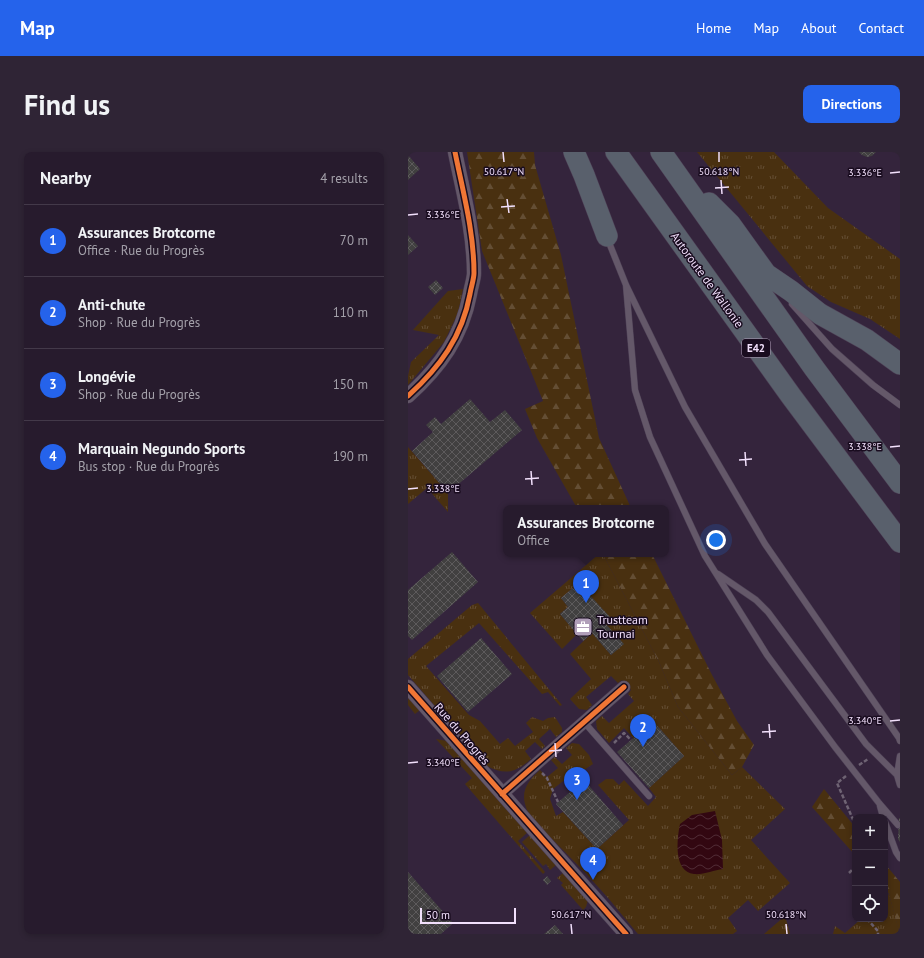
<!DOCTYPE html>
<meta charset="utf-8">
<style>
body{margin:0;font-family:"PT Sans",sans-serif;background:#2f2435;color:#f1f3f6}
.controls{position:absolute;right:12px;bottom:12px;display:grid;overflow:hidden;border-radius:8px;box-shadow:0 2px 6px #0003}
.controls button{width:36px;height:36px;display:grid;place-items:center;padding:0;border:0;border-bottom:1px solid #433949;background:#271b2d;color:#f1f3f6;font:20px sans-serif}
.scale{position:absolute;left:12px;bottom:10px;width:96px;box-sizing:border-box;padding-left:4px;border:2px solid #f2e0fc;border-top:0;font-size:11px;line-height:14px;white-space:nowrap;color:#f2e0fc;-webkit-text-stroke:3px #190c1f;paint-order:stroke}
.you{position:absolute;left:308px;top:388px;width:14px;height:14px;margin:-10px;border:3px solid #fff;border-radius:50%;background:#1a73e8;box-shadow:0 0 0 6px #1a73e833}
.badge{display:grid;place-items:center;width:26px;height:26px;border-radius:50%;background:#2563eb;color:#fff;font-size:13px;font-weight:700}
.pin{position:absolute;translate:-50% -33px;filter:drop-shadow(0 1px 2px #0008)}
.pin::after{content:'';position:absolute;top:21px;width:14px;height:12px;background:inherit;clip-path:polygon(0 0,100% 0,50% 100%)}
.popup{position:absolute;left:95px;top:353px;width:166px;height:52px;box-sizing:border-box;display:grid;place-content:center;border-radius:8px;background:#271b2d;filter:drop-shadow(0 1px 3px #0005);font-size:13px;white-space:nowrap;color:#a4a1aa}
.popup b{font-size:15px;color:#f1f3f6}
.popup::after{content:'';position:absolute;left:50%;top:100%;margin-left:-8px;border:8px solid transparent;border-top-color:#271b2d}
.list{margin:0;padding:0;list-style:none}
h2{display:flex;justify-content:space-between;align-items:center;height:52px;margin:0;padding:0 16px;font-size:17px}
h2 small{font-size:13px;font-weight:400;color:#a4a1aa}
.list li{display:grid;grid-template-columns:26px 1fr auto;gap:12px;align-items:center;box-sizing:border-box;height:72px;padding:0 16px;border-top:1px solid #433949}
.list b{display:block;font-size:15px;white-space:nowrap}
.list p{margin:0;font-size:13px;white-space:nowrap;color:#a4a1aa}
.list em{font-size:13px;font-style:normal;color:#a4a1aa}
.icon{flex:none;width:22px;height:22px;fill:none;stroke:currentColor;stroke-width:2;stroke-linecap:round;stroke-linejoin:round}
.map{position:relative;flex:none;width:492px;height:782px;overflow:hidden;border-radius:8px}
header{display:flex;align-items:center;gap:24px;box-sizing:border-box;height:56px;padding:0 20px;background:#2563eb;color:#fff}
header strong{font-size:19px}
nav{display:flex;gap:22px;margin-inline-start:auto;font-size:14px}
.intro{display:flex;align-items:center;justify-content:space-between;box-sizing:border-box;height:96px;padding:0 24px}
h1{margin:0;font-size:28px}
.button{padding:10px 18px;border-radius:8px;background:#2563eb;color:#fff;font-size:14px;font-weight:700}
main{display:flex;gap:24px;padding:0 24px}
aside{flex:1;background:#271b2d;border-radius:8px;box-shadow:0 2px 6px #0003}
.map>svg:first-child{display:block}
</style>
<header>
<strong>Map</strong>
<nav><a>Home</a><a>Map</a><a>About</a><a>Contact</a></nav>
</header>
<div class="intro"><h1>Find us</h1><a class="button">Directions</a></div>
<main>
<aside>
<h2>Nearby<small>4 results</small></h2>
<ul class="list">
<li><span class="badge">1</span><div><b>Assurances Brotcorne</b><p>Office · Rue du Progrès</p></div><em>70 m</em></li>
<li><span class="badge">2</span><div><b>Anti-chute</b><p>Shop · Rue du Progrès</p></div><em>110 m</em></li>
<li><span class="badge">3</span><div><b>Longévie</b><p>Shop · Rue du Progrès</p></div><em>150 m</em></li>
<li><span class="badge">4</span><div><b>Marquain Negundo Sports</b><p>Bus stop · Rue du Progrès</p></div><em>190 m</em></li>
</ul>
</aside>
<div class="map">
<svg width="492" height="782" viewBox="0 0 492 782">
<defs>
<pattern id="grass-tufts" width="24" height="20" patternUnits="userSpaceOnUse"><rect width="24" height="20" fill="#493010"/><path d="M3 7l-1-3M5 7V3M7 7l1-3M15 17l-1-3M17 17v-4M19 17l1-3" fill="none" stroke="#644e34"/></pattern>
<pattern id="forest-firs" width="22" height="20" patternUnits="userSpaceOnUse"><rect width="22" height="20" fill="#493010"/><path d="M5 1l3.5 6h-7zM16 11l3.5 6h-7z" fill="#644e34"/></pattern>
<pattern id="water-waves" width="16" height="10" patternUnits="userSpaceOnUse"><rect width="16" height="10" fill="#320711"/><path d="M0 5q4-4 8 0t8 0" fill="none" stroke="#502b35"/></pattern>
<pattern id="building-cross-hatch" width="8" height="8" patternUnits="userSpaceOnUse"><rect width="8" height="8" fill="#414040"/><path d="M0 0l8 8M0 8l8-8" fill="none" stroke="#5d5b5c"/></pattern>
</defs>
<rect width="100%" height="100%" fill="#34243c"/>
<!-- grass -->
<path fill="url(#grass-tufts)" d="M 289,0 L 366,0 L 420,56 L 492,107 L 492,187 L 462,167 L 423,150 L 399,134 Z
M 55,137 L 50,161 L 36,190 L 0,233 L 0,224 L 3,210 L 31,183 L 5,178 L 40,139 Z
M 0,295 L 40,341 L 40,360 L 19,336 L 0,352 Z
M 191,402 L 195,402 L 251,510 L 270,555 L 324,623 L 334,615 L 377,657 L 343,688 L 382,731 L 350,759 L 340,748 L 320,766 L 329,779 L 325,782 L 230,782 C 217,767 205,751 192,737 C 177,720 161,704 145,688 C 136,678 120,666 117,652 C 113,637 122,627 132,618 L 139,625 L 150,616 L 143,608 L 147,605 L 154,612 L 164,603 L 158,596 L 164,591 L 171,592 L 181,603 L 185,612 L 170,622 L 163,623 L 145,637 L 142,647 L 148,664 L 155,660 L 189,697 L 221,668 L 190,633 L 198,627 L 205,627 L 211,633 L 216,628 L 240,654 L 248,645 L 241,636 L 276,604 L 245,569 L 225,586 L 216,576 L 201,591 L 189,577 L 188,569 L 194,564 L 201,571 L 226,549 L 220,542 L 223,538 L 214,528 L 210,531 L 203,524 L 178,545 L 184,553 L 179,558 L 171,557 L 162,547 L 183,527 L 162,502 L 184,481 L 203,503 L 215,492 L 196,470 L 201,465 L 178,439 L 172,444 L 165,436 L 153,446 L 160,455 L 152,462 L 169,482 L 154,497 L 122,461 Z
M 70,451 L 154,553 L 152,554 L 140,540 L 134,542 L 71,471 L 18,514 L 61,563 L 72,569 L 92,592 L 100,586 L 107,594 L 125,580 L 118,571 L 124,565 L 135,569 L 140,566 L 147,565 L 154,576 L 154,580 L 148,585 L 142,577 L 131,587 L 137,594 L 134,597 L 127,590 L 117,599 L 123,607 C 108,620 98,624 79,614 L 0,523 L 0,507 L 64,453 Z
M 0,544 L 12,558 L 7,562 L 0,553 Z
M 28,587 L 39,589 L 120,680 L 110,689 L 137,720 L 135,722 L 57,632 L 64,626 Z
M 122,683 L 148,713 L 142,718 L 138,712 L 135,714 L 114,690 Z
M 156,720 L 180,748 L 178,755 L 175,758 L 153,733 L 155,731 L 149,726 Z
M 481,742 L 492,782 L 425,782 L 427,774 L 437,781 L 453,767 L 477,767 L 477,746 Z
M 377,764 L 382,781 L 381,782 L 356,782 Z"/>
<!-- forest -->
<path fill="url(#forest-firs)" d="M 59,0 L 126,0 L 127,13 L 153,103 L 191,286 L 223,356 L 169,356 L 129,286 L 117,257 L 135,249 L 74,99 Z
M 195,402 L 244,402 L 303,521 L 329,569 L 346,593 L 334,615 L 324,623 L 270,555 L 251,510 Z
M 416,637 L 447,675 L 447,703 L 404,655 Z
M 477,712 L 492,730 L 492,778 L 490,776 L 481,742 L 477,737 Z"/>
<!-- water -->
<path fill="url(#water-waves)" d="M 307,659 L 314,688 L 315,717 C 306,718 295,723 286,722 C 265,720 269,686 272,672 L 284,663 Z"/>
<!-- building -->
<path fill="url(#building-cross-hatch)" d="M 451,0 L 468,0 L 464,4 L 459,5 L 454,3 Z
M 0,3 L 12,17 L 0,28 Z
M 0,83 L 10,94 L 0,103 Z
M 28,128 L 35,136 L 27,143 L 20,135 Z
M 62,247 L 82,270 L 97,258 L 114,278 L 40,341 L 4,299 L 25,280 L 18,273 L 27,265 L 33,272 Z
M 44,400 L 70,430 L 4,488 L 0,484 L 0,438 Z
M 165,436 L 172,444 L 178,439 L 202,465 L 196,470 L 216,492 L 203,503 L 184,481 L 175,489 L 152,462 L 160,455 L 153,446 Z
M 73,486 L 104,522 L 60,560 L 29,524 Z
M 245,569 L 276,604 L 241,636 L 209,600 Z
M 176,628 L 215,673 L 189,697 L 148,652 Z
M 491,666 L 492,666 L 492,690 L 490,687 Z
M 0,720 L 45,771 L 33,782 L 0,782 Z
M 139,724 L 143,729 L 139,733 L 135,728 Z
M 147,773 L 155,782 L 136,782 Z"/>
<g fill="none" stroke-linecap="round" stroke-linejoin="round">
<!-- service casing -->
<g stroke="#4e4056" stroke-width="7">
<path id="service" d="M 200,88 L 218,133 L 277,255 L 357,392 L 491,586 L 492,589
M 218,133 L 227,238 L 242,285 L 297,404 L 359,503 L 427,595 L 471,651 L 490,673
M 384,152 L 424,197 L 465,233 L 492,253
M 310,422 L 348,448 L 360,460 L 458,592 L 489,623
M 176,570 L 241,644
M 492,604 L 489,623 L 492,633
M 472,654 L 475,665
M 477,670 L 488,700 L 492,706"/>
</g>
<!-- minor casing -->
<g stroke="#4e4056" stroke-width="13">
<path id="minor" d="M 94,642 L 216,535"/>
</g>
<!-- tertiary casing -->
<g stroke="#4e4056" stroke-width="15">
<path id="tertiary" d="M 0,244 C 32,215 54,185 62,142 C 63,135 66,127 66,121 C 66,80 55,40 47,0
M 0,535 L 218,782"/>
</g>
<!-- motorway casing -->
<g stroke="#4e4056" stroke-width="22">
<path id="motorway" d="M 166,0 L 176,23 L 199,84
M 208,0 L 383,244 L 492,390
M 253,0 L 406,216 L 492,331
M 301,51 L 322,72 L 358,122 L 383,139 L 412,162 L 459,188 L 492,212"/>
</g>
<!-- path -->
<path stroke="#6e6373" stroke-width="2.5" stroke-dasharray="4 2" stroke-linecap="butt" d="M 206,591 L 216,581 L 223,588
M 451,613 L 460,607
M 134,621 L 139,626 L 150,650
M 438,624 L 429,631 L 447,672
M 441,721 L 447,715
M 445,751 L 447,753
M 459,767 L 470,779 L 470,782"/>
<!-- service -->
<use href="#service" stroke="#645869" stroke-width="6"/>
<!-- minor -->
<use href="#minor" stroke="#645869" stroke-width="12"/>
<!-- tertiary -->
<use href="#tertiary" stroke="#645869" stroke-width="14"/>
<!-- motorway -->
<use href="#motorway" stroke="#59606c" stroke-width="21"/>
<!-- cycleway casing -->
<g stroke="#190c1f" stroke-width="8">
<path id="cycleway" d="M 0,244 C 32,215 54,185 62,142 C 63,135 66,127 66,121 C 66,80 55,40 47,0
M 0,535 L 218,782
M 94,642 L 216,535"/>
</g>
<!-- cycleway -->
<use href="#cycleway" stroke="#f07635" stroke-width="5"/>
</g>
<!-- ticks -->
<path fill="none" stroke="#f2e0fc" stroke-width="1.5" d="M 95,0 L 96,10M 311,0 L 311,10M 482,21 L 492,20M 313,28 L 314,42M 307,36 L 321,35M 99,47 L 101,61M 93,55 L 107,54M 0,63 L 10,62M 482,295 L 492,294M 337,300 L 338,314M 331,308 L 344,307M 123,319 L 124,333M 117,327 L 131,326M 0,337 L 10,336M 482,569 L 492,568M 361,572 L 362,586M 354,580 L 368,579M 147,591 L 148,605M 141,599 L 154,598M 0,611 L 10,610M 163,772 L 164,782M 378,772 L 379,782"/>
<!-- icons -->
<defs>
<g id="office-square" transform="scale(1)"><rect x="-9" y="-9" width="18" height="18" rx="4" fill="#b09eb9" stroke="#190c1f"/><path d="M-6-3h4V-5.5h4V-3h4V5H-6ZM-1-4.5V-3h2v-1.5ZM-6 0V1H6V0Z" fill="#fff"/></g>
</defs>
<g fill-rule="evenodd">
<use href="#office-square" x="175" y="475"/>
</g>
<g text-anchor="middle" stroke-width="3" stroke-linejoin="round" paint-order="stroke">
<!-- shield labels -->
<rect fill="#190c1f" stroke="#b1a0ba" stroke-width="1" x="334" y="187" width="28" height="18" rx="3"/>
<g font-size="11" font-weight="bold" fill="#f2e0fc">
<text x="348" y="200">E42</text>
</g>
<!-- street labels -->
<g font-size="12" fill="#f2e0fc" stroke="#190c1f">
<text transform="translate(299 128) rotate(54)" y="4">Autoroute de Wallonie</text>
<text transform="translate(54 582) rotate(49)" y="4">Rue du Progrès</text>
</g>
<!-- poi labels -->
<g font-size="12" fill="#f2e0fc" stroke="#190c1f" text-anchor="start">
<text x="189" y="472">Trustteam<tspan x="189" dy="14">Tournai</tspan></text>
</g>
</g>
<g font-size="10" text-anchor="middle" fill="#f2e0fc" stroke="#190c1f" stroke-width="3" stroke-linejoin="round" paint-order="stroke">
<text x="96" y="23">50.617°N</text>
<text x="311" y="23">50.618°N</text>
<text x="457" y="24">3.336°E</text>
<text x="35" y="66">3.336°E</text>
<text x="457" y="298">3.338°E</text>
<text x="35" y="340">3.338°E</text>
<text x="457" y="572">3.340°E</text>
<text x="35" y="614">3.340°E</text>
<text x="163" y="766">50.617°N</text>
<text x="378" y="766">50.618°N</text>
</g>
</svg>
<div class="controls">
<button>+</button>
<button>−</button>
<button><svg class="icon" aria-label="locate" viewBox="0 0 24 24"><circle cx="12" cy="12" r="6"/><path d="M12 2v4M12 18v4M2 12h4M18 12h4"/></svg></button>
</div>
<div class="scale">50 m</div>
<div class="you"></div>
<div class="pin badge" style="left:178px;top:451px">1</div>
<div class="popup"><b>Assurances Brotcorne</b>Office</div>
<div class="pin badge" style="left:235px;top:595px">2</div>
<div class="pin badge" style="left:169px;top:648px">3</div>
<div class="pin badge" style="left:185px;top:728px">4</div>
</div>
</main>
